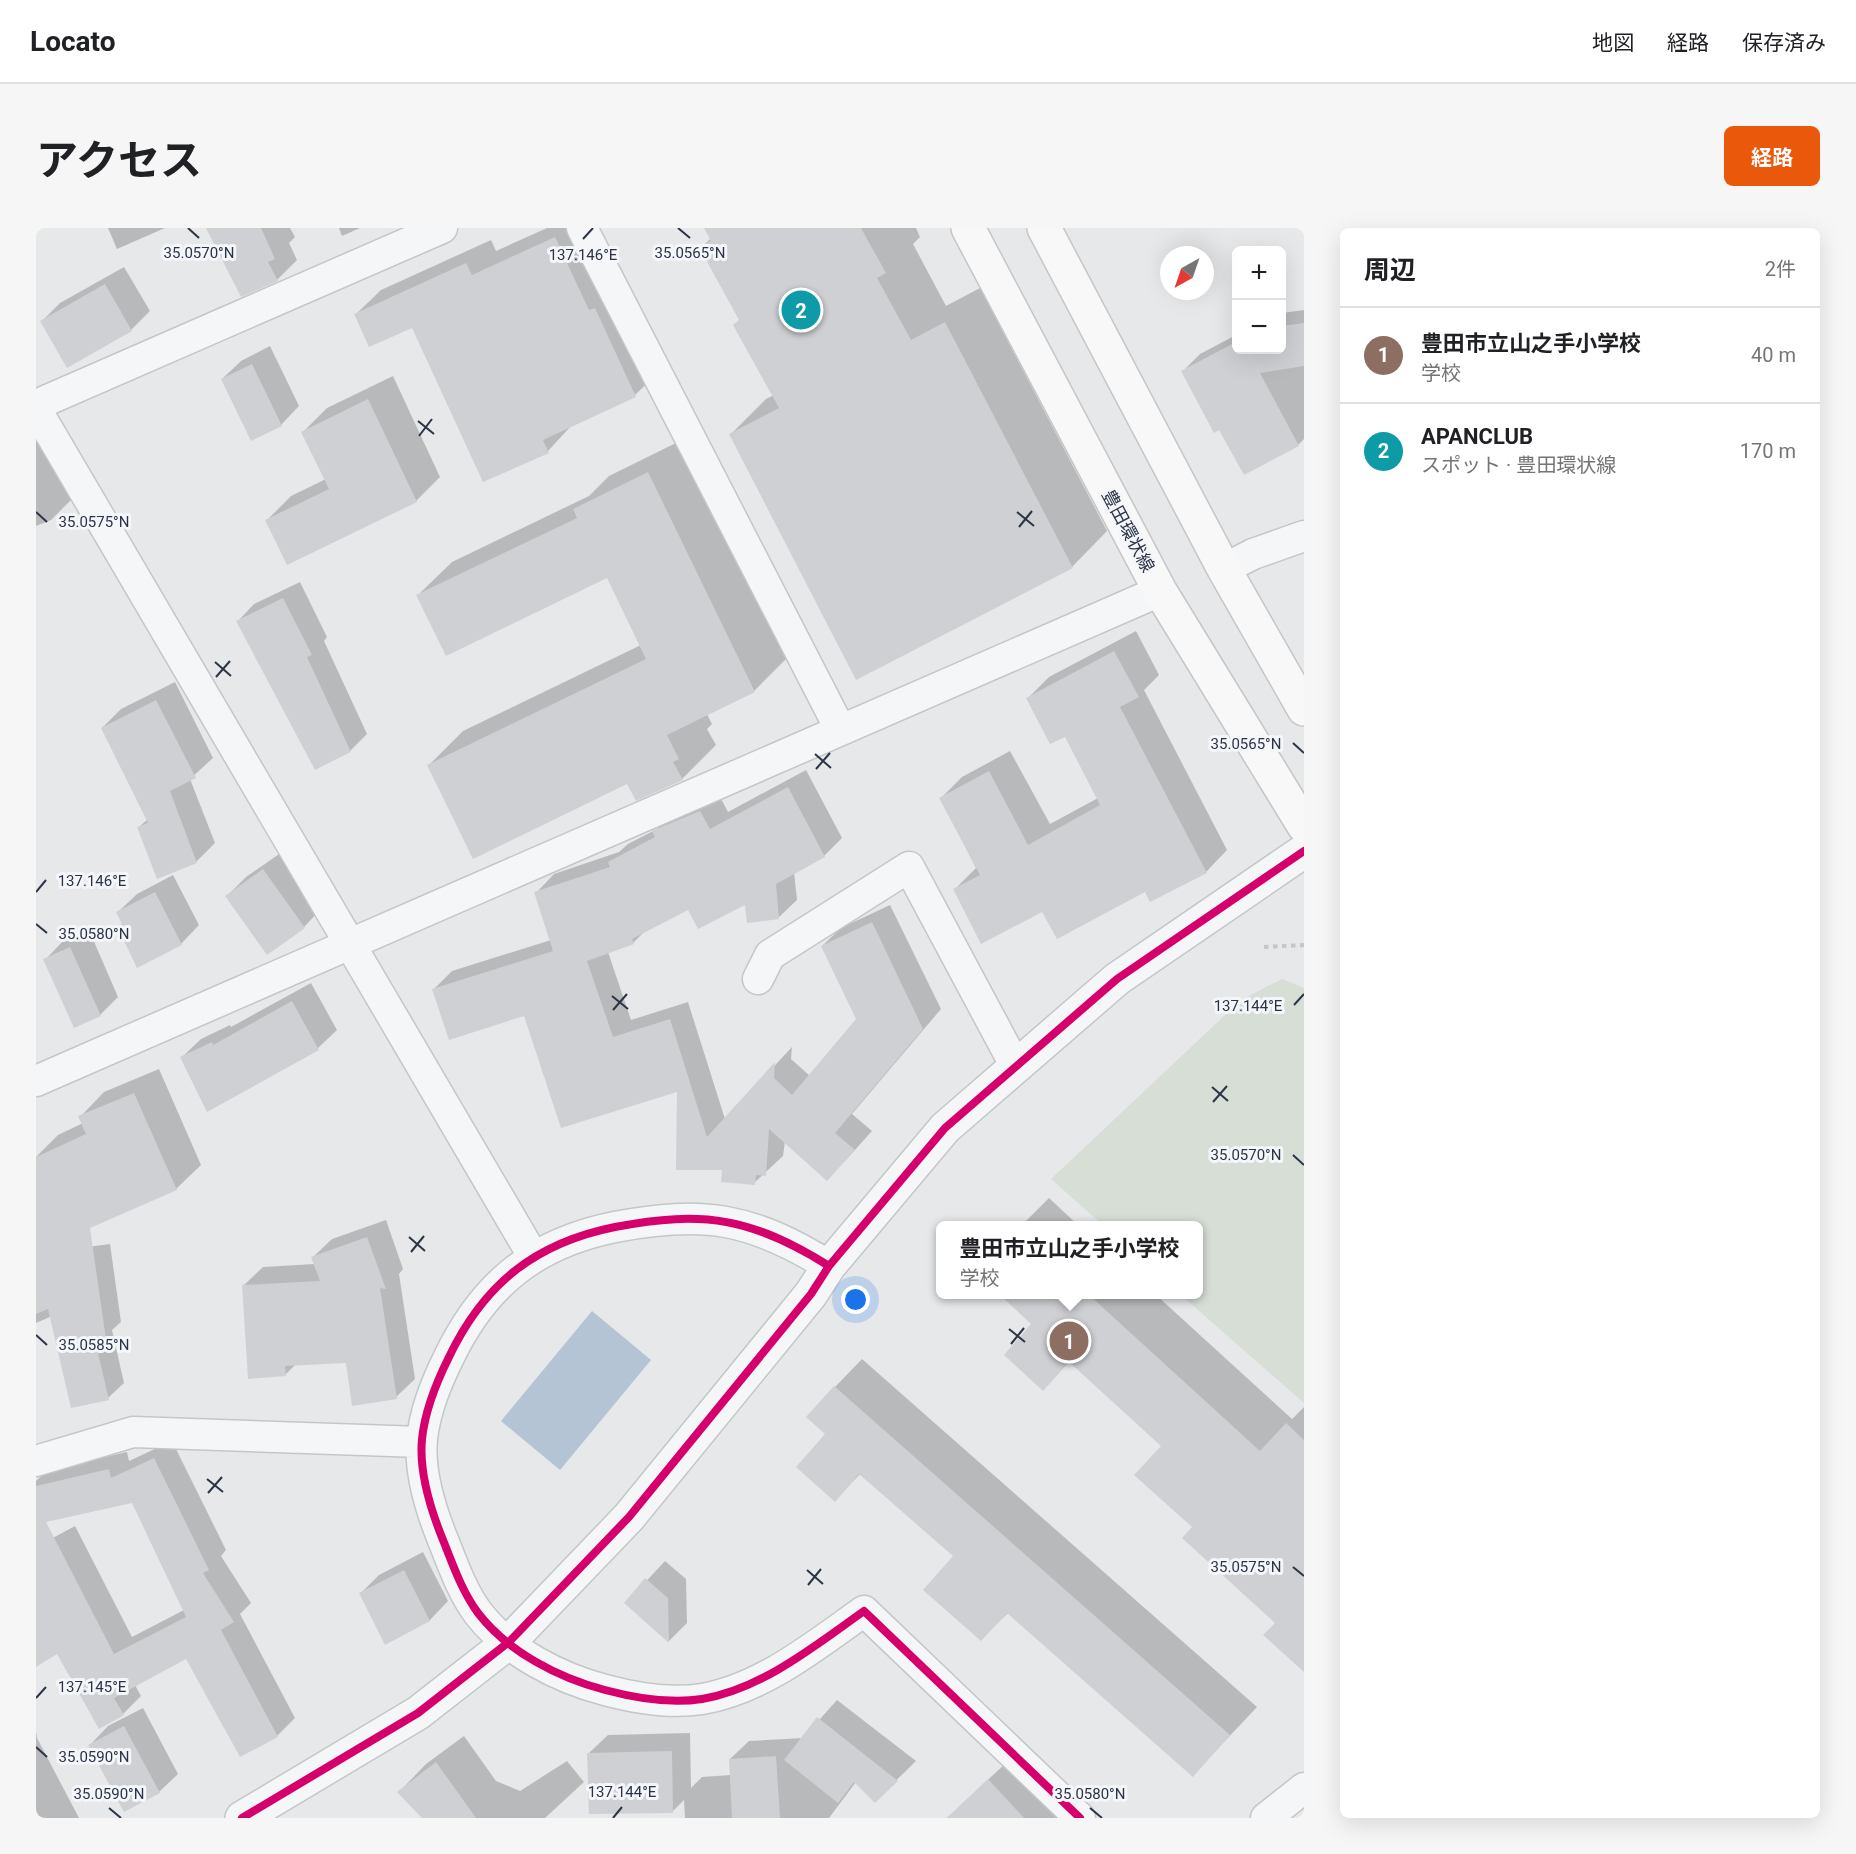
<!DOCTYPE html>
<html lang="ja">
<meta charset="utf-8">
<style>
body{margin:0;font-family:Roboto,"Noto Sans JP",sans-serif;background:#f6f6f6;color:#202124}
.controls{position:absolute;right:18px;top:18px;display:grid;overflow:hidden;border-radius:9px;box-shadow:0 6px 24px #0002}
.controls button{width:54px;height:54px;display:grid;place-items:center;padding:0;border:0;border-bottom:2px solid #e0e0e0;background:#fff;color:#202124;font:30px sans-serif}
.compass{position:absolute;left:1124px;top:18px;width:54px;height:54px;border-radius:50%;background:#fff;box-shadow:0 6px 24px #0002;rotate:220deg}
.you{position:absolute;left:820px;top:1072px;width:21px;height:21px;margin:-15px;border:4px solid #fff;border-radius:50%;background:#1a73e8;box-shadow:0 0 0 9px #1a73e833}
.badge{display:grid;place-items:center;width:39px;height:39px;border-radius:50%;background:#ea580c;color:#fff;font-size:20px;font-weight:700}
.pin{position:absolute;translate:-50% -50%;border:3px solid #fff;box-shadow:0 2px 6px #0006}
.popup{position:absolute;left:900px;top:993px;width:267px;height:78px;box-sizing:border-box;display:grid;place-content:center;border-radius:9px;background:#fff;filter:drop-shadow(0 2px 4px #0005);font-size:20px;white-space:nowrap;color:#757577}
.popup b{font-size:22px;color:#202124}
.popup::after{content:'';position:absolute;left:50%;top:100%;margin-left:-12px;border:12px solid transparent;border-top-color:#fff}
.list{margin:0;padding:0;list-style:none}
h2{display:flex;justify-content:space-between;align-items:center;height:78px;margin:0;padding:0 24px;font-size:26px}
h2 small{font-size:20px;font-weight:400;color:#757577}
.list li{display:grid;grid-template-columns:39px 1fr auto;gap:18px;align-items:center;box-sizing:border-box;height:96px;padding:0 24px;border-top:2px solid #e0e0e0}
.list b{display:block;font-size:22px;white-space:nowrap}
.list p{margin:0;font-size:20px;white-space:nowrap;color:#757577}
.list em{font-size:20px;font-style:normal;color:#757577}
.map{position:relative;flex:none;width:1268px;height:1590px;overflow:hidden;border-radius:9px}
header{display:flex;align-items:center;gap:36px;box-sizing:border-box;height:84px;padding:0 30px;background:#fff;border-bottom:2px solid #e0e0e0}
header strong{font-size:28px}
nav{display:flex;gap:33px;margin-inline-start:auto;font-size:21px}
.intro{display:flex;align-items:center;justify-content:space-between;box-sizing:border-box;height:144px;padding:0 36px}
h1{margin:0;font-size:42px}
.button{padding:15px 27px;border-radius:9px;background:#ea580c;color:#fff;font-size:21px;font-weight:700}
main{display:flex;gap:36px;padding:0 36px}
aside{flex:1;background:#fff;border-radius:9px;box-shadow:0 6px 24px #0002}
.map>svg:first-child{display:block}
</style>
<header>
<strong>Locato</strong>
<nav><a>地図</a><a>経路</a><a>保存済み</a></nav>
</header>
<div class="intro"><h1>アクセス</h1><a class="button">経路</a></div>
<main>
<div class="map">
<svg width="1268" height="1590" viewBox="0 0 1268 1590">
<rect width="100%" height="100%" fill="#e6e8ea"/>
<!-- green -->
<path fill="#d6ded6" d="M 1246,751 L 1268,760 L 1268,1175 L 1145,1067 L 1162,1066 L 1162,998 L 1067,997 L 1015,951 L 1205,772 Z"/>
<!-- water -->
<path fill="#b4c4d5" d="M 556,1083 L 615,1132 L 524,1242 L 465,1193 Z"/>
<!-- shadow -->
<path fill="#0003" d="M 72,0 L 129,0 L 81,21 Z
M 172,0 L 254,0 L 259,9 L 253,15 L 261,32 L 241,52 Z
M 303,0 L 324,0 L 306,8 Z
M 511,0 L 551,0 L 624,143 L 599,167 L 536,197 L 512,223 L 377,98 L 320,86 L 345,62 L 455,12 L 460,23 Z
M 670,0 L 880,0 L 884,9 L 877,16 L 910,78 L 944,60 L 1071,303 L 1036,339 L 695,206 L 730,171 L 738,167 L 704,91 L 665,20 L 675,10 Z
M 88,39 L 114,83 L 95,102 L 6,93 L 24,75 Z
M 1268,82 L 1268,211 L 1262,217 L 1184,200 L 1147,143 L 1164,126 L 1200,107 L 1200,122 L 1246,122 L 1246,85 Z
M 234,118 L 263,178 L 245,197 L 186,151 L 205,133 Z
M 357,148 L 404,249 L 380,273 L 231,292 L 255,268 L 290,251 L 267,204 L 291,180 Z
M 0,207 L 43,264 L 15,292 L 0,298 Z
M 646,212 L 752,429 L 718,463 L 671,486 L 676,496 L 671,501 L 680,517 L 646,551 L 592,554 L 393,537 L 427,503 L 605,417 L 571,348 L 382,367 L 416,334 L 553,268 L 573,248 Z
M 264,354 L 291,409 L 288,413 L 331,506 L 314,523 L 202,393 L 218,376 Z
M 1100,403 L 1123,447 L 1108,462 L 1191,622 L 1170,644 L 1110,662 L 1007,682 L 919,661 L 940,640 L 905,570 L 926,549 L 974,523 L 1014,596 L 1062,570 L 1029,507 L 992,470 L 1013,449 Z
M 139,454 L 177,530 L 154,551 L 179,615 L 160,634 L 103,599 L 112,591 L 66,500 L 85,481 Z
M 770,542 L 806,610 L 788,628 L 758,644 L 761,672 L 742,690 L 710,675 L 652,680 L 610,702 L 597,715 L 572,724 L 595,792 L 652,774 L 689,891 L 756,819 L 755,831 L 774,848 L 822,791 L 786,718 L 805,700 L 854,677 L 905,781 L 816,886 L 836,903 L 809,933 L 749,913 L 747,928 L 718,955 L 687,940 L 642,862 L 489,786 L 398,761 L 416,743 L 515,712 L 500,665 L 518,646 L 583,624 L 592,616 L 621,601 L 636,585 L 682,565 L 692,584 Z
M 246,624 L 286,680 L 268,699 L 191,668 L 210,649 Z
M 137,647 L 163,697 L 145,716 L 83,699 L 87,694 L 82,684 L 101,666 Z
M 53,702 L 82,769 L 64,787 L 9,732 L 27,713 Z
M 275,755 L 301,802 L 282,820 L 172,882 L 146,829 L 165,811 L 194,797 L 195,799 Z
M 123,841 L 165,937 L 140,961 L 0,938 L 0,929 L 22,907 L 47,895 L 44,889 L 68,864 Z
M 1013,970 L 1043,998 L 985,998 Z
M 350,992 L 367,1041 L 363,1046 L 379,1151 L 360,1169 L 311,1133 L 260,1136 L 249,1147 L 208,1057 L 227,1039 L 279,1036 L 277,1029 L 296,1011 Z
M 74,1016 L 85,1094 L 76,1102 L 88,1155 L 72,1170 L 16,1088 L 0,1095 L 0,1049 L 29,1022 Z
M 965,1066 L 1119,1066 L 1256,1191 L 1268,1179 L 1268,1442 L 1241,1395 L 1158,1299 L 1127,1218 L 1034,1133 L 1007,1161 L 998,1096 Z
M 826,1131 L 1221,1479 L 1157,1547 L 972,1385 L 945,1411 L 919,1328 L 825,1245 L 799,1272 L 791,1206 L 799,1159 Z
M 136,1213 L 190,1322 L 185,1328 L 215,1375 L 204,1386 L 259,1490 L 241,1508 L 151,1429 L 99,1457 L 105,1468 L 87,1486 L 22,1423 L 0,1437 L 0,1319 L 39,1298 L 96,1409 L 148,1382 L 97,1273 L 0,1291 L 0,1253 L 11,1242 L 91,1224 L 93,1233 Z
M 387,1324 L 412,1373 L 394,1392 L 350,1415 L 325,1365 L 343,1347 Z
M 629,1333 L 650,1351 L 651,1395 L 633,1413 L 590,1375 Z
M 801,1472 L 880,1533 L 839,1573 L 820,1554 L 793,1590 L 649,1590 L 648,1572 L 636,1584 L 553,1525 L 572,1507 L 654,1505 L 655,1560 L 666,1549 L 695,1547 L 694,1531 L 713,1513 L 767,1510 Z
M 107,1480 L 142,1546 L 123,1564 L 54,1517 L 72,1498 Z
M 0,1503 L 1,1510 L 43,1590 L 0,1590 Z
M 428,1508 L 460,1553 L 484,1563 L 531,1533 L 548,1554 L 509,1590 L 388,1590 L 363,1564 L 390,1536 Z
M 971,1534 L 1024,1590 L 911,1590 Z"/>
<!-- building -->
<path fill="#ced0d3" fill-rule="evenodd" d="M 170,0 L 225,0 L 239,31 L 232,34 L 242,53 L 205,69 Z
M 668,0 L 825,0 L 850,45 L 841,50 L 875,112 L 909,94 L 1037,340 L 820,452 L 693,206 L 743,180 L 697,97 L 703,92 L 663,19 L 675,13 Z
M 519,9 L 553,82 L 559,80 L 600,169 L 507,212 L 513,225 L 447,254 L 376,100 L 333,119 L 318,86 L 430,35 L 436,47 Z
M 69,56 L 96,103 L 31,140 L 4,93 Z
M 1268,95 L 1268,138 L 1224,145 L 1263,218 L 1208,247 L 1183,202 L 1178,205 L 1145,143 L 1200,114 L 1200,122 L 1245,122 L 1245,98 Z
M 216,136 L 246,198 L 215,213 L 185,151 Z
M 332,171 L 381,274 L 251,337 L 229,292 L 293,261 L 265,204 Z
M 612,244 L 719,464 L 631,507 L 643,531 L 637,534 L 647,552 L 600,573 L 591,556 L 437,631 L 391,537 L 610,431 L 571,350 L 410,428 L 380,367 L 541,290 L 537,281 Z
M 247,370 L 276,427 L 271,429 L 315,524 L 279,542 L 200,393 Z
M 1078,423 L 1103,469 L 1084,479 L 1171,645 L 1114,674 L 1109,664 L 1021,711 L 1006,684 L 945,716 L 917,661 L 944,647 L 903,570 L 953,543 L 992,617 L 1064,577 L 1029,509 L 1014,516 L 990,470 Z
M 120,472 L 160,550 L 134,563 L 161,635 L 121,651 L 101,599 L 112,595 L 65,500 Z
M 752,559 L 789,629 L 740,656 L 743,691 L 711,695 L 709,677 L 662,701 L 652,682 L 596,711 L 598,716 L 551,733 L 577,809 L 634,791 L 671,909 L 739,834 L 738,850 L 756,867 L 820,791 L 785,718 L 836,694 L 887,801 L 799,905 L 819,922 L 791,953 L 733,901 L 730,948 L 720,947 L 719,957 L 685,954 L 686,942 L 640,942 L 641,864 L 525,900 L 488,788 L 413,812 L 396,761 L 517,723 L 498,664 L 574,639 L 572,634 L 619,609 L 616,603 L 664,583 L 674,601 Z
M 227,641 L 269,700 L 231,727 L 189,668 Z
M 119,664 L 146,717 L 101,740 L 81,698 L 86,696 L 80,684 Z
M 34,719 L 65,788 L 38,800 L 7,731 Z
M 256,773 L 283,822 L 171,884 L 144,829 L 176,814 L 177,817 Z
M 98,865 L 141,962 L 54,1000 L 70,1111 L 59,1112 L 73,1172 L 35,1180 L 12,1081 L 0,1086 L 0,929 L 50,906 L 42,888 Z
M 331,1009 L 350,1061 L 344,1060 L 361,1171 L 316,1178 L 310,1135 L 249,1138 L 250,1148 L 212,1151 L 206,1057 L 284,1053 L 275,1029 Z
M 963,1066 L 1052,1066 L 1224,1223 L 1250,1195 L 1268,1212 L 1268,1444 L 1227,1407 L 1239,1395 L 1146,1310 L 1156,1299 L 1098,1247 L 1125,1218 L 1033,1134 L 1007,1163 L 968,1127 L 995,1096 Z
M 798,1158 L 1194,1507 L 1157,1549 L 971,1385 L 945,1413 L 887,1362 L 917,1328 L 823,1246 L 799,1274 L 760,1239 L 789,1206 L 770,1189 Z
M 118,1230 L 173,1342 L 167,1345 L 198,1394 L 185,1402 L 242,1509 L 204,1529 L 150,1431 L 78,1470 L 88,1487 L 63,1501 L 21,1426 L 0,1439 L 0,1258 L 73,1241 L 75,1250 ZM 96,1275 L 150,1389 L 78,1426 L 10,1294 Z
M 368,1342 L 394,1393 L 349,1417 L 323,1365 Z
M 609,1350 L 632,1370 L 633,1415 L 588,1375 Z
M 781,1489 L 862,1553 L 839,1575 L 818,1554 L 802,1575 L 748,1532 Z
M 88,1498 L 124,1565 L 88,1584 L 52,1517 Z
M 636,1523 L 637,1585 L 553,1586 L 551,1525 Z
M 740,1528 L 744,1590 L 696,1590 L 693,1531 Z
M 400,1534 L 440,1590 L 386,1590 L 361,1564 Z
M 952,1551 L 988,1590 L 911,1590 Z"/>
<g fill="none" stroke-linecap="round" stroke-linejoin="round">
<!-- minor casing -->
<g stroke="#c4c6c8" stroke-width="33">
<path id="minor" d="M 546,0 L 804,501
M 0,177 L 406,0
M 0,181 L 497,1028
M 1188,341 L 1217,326 L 1268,308
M 722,751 L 734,727 L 873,639 L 980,839
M 0,853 L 1124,363
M 793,1038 C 716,990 668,982 579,999 C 499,1015 448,1056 413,1129 C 400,1155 389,1182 386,1211 C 383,1242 394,1279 405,1307 C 416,1334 425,1362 442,1385 C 472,1424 523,1450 569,1462 C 599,1470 635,1476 666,1471 C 726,1461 780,1417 828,1383 L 1044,1590
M 0,1233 L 97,1204 L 385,1214
M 1230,1590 L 1268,1560"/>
</g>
<!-- tertiary casing -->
<g stroke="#c4c6c8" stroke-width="36">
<path id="tertiary" d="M 206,1590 L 382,1485 L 473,1414 L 593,1289 L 775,1066 L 793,1038 L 909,900 L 1081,751 L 1268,623"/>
</g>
<!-- secondary casing -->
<g stroke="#c4c6c8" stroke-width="36">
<path id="secondary" d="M 932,0 L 1124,363 L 1268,598
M 1008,0 L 1188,341 L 1268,481"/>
</g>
<!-- path -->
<path stroke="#c5c6ca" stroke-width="4" stroke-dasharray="4.5 4.5" stroke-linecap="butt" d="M 1228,719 L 1268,717"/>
<!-- minor -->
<use href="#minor" stroke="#f5f6f7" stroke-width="30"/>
<!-- tertiary -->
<use href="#tertiary" stroke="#f5f6f7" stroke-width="33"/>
<!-- secondary -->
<use href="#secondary" stroke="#f8f8f8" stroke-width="33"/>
<!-- cycleway casing -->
<g stroke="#f4f6f9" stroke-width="11">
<path id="cycleway" d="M 793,1038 C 716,990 668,982 579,999 C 499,1015 448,1056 413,1129 C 400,1155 389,1182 386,1211 C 383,1242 394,1279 405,1307 C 416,1334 425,1362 442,1385 C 472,1424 523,1450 569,1462 C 599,1470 635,1476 666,1471 C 726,1461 780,1417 828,1383 L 1044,1590
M 206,1590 L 382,1485 L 473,1414 L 593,1289 L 775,1066 L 793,1038 L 909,900 L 1081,751 L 1268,623"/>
</g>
<!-- cycleway -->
<use href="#cycleway" stroke="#d6006c" stroke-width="8"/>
</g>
<!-- ticks -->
<path fill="none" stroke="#2b3445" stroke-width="2" d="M 152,0 L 163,10M 642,0 L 654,10M 547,11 L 557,0M 382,193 L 398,206M 383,208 L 396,191M 0,284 L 11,294M 981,284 L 998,298M 983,299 L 996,283M 179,434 L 195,448M 180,449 L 194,433M 1257,515 L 1268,525M 779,526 L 795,540M 780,541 L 794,525M 0,664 L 10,652M 0,696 L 11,705M 576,768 L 592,781M 1258,777 L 1268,766M 577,782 L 591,766M 1176,859 L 1192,873M 1177,874 L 1191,858M 1257,927 L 1268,937M 373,1009 L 389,1023M 375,1024 L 388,1008M 973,1101 L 989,1114M 0,1107 L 11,1117M 975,1116 L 988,1100M 171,1251 L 187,1264M 172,1265 L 186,1249M 1257,1339 L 1268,1348M 771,1342 L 787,1356M 772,1357 L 785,1341M 0,1470 L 10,1459M 0,1519 L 11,1529M 73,1580 L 85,1590M 1054,1580 L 1066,1590M 577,1590 L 586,1579"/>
<g text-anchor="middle" stroke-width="6" stroke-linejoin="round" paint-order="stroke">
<!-- street labels -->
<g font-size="18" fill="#2b3445" stroke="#f4f6f9">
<text transform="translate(1092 303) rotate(62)" y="6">豊田環状線</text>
</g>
</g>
<g font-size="15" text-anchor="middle" fill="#2b3445" stroke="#f4f6f9" stroke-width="6" stroke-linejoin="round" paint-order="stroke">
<text x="163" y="30">35.0570°N</text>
<text x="654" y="30">35.0565°N</text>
<text x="547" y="32">137.146°E</text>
<text x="58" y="299">35.0575°N</text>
<text x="1210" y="521">35.0565°N</text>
<text x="56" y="658">137.146°E</text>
<text x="58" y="711">35.0580°N</text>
<text x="1212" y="783">137.144°E</text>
<text x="1210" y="932">35.0570°N</text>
<text x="58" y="1122">35.0585°N</text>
<text x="1210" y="1344">35.0575°N</text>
<text x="56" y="1464">137.145°E</text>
<text x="58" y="1534">35.0590°N</text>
<text x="586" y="1569">137.144°E</text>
<text x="73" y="1571">35.0590°N</text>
<text x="1054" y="1571">35.0580°N</text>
</g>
</svg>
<div class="controls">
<button>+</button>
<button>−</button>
</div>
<svg class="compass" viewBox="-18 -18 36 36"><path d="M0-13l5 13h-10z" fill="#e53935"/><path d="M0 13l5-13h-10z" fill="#757577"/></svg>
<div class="you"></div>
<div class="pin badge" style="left:1033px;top:1113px;background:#8d6e63">1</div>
<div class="popup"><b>豊田市立山之手小学校</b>学校</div>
<div class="pin badge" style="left:765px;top:82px;background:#0f9aa8">2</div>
</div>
<aside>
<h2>周辺<small>2件</small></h2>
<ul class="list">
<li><span class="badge" style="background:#8d6e63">1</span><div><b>豊田市立山之手小学校</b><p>学校</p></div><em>40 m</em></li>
<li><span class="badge" style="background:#0f9aa8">2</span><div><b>APANCLUB</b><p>スポット · 豊田環状線</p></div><em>170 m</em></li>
</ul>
</aside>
</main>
